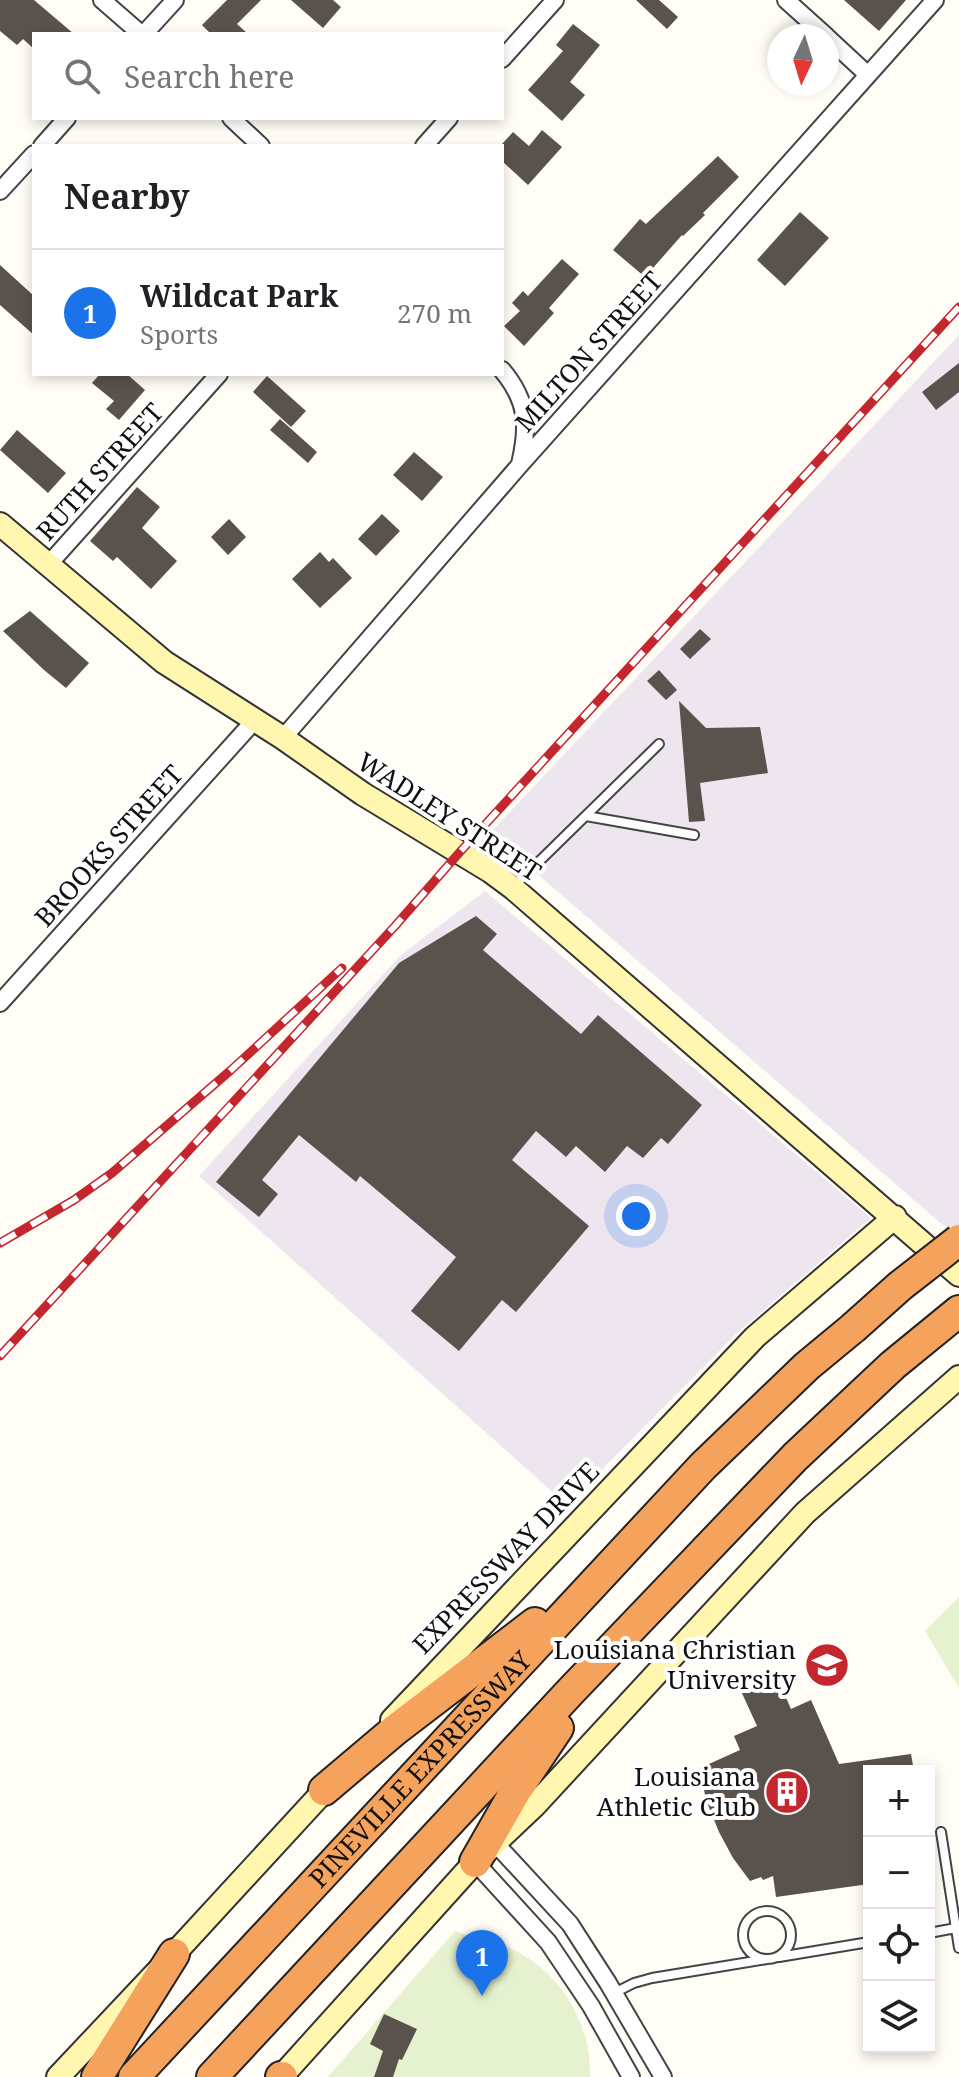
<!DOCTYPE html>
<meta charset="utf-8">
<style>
body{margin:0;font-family:"Noto Serif",serif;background:#f2f2f2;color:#202124}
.controls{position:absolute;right:24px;bottom:24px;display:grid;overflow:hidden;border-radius:0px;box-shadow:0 4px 12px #0003}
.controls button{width:72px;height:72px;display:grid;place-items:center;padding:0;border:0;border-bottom:2px solid #e0e0e0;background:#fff;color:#202124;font:40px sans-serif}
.compass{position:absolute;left:767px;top:24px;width:72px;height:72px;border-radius:50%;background:#fff;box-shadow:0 4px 12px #0003;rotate:184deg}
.you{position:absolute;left:636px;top:1216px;width:28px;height:28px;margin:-20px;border:6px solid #fff;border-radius:50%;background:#1a73e8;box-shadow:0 0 0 12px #1a73e833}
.badge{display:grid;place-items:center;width:52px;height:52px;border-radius:50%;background:#1a73e8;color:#fff;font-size:26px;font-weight:700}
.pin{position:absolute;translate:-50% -66px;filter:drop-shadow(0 2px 4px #0008)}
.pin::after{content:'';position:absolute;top:42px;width:28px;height:24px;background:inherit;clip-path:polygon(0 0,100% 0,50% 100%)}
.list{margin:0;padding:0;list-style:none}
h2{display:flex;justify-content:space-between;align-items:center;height:104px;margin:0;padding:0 32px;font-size:34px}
h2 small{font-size:26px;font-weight:400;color:#757577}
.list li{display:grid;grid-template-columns:52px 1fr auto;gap:24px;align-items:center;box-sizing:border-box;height:128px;padding:0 32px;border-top:2px solid #e0e0e0}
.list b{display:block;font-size:30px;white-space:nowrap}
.list p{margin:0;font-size:26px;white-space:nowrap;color:#757577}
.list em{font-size:26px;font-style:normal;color:#757577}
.icon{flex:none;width:44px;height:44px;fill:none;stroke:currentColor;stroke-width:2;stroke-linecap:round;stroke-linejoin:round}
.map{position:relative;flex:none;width:959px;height:2077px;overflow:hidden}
.search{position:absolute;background:#fff;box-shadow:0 4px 12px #0003;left:32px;top:32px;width:472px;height:88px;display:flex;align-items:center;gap:20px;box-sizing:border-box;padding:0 28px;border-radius:0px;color:#757577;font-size:30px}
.panel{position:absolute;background:#fff;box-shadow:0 4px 12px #0003;left:32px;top:144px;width:472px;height:232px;border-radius:0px}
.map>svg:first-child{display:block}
</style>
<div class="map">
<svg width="959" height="2077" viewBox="0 0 959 2077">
<rect width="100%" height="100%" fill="#fffdf5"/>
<!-- industrial -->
<path fill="#eee6ef" d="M 959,335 L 959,1239 L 490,833 Z
M 485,891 L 871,1218 L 736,1334 L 567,1505 L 199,1176 L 400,956 Z"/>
<!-- pitch -->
<path fill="#e6f2cf" d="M 959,1597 L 959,1688 L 925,1631 Z
M 455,1931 C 474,1939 495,1941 514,1950 C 561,1973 592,2024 590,2077 L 328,2077 Z"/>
<!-- building -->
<path fill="#5a524d" d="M 0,0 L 34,0 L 74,34 L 34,34 L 34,49 L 23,39 L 17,45 L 0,31 Z
M 227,0 L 261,0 L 237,24 L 248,34 L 211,34 L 202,25 Z
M 291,0 L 333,0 L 341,7 L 323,28 Z
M 636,0 L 659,0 L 678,17 L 667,29 Z
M 844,0 L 906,0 L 879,31 Z
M 573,24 L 600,45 L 570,82 L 585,95 L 562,121 L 528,90 L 563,51 L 556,45 Z
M 542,130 L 562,147 L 528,185 L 502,161 L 502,144 L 513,132 L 529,146 Z
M 718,156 L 739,177 L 703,213 L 705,215 L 683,236 L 682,235 L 645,277 L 613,250 L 640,219 L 646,224 Z
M 800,212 L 829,238 L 785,286 L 757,260 Z
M 562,259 L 579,274 L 549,308 L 554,313 L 524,346 L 504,326 L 520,311 L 512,303 L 523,291 L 528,296 Z
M 0,265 L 34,296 L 34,335 L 0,305 Z
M 959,363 L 959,392 L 936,410 L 922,392 Z
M 100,374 L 127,374 L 145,390 L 119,420 L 106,409 L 114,401 L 92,383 Z
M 267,376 L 306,411 L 291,427 L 253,392 Z
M 280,419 L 317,452 L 308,463 L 270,430 Z
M 17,430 L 66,473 L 48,493 L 0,450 Z
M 414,452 L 443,477 L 422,501 L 393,475 Z
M 137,487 L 160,507 L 142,528 L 177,561 L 151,589 L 117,557 L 113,561 L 90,541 Z
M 382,514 L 400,531 L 376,556 L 358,539 Z
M 229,519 L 246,537 L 228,555 L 211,537 Z
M 320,552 L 329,562 L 333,558 L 352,578 L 320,608 L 292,579 Z
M 30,611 L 89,663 L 66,688 L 44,670 L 3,631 Z
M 700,629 L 711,639 L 690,659 L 680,649 Z
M 659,670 L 677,690 L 666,700 L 647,681 Z
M 679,701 L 706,728 L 760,727 L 768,773 L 700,783 L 705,821 L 689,822 Z
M 476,916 L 497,934 L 483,950 L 581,1034 L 598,1015 L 702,1105 L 668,1144 L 661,1138 L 643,1158 L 627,1146 L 605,1172 L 576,1146 L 566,1157 L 536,1131 L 512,1160 L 589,1226 L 516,1312 L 502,1300 L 459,1351 L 411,1311 L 456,1257 L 360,1176 L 356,1182 L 299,1135 L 262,1180 L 278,1194 L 259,1217 L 216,1182 L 399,963 Z
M 776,1675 L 791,1709 L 811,1700 L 839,1764 L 911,1754 L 914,1771 L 869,1771 L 869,1884 L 776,1897 L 773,1876 L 763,1880 L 761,1877 L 750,1881 L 733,1858 L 719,1832 L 706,1800 L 700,1768 L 740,1750 L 734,1736 L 757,1726 L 741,1691 Z
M 384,2014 L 417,2029 L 402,2060 L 399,2059 L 393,2077 L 374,2077 L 383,2051 L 370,2044 Z"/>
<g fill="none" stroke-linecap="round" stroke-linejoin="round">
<!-- lane casing -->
<g stroke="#444" stroke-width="12">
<path id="lane" d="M 586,816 L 694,835
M 513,887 L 659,744
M 941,1832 L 959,1948
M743 1935a24 24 0 1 1 48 0a24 24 0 1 1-48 0Z
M 929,1933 L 956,1928
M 779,1957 L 869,1942
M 614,1993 L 634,1983 L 652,1978 L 767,1959"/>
</g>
<!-- street casing -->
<g stroke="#444" stroke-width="20">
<path id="street" d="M 102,0 L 141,34
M 786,0 L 826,36
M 144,34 L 175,0
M 827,37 L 868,75
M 502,59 L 555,0
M 231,118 L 261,146
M 42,146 L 67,118
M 424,146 L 449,118
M 0,191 L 34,154
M 502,370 C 528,401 529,426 520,464
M 48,565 L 219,374
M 283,738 L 519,466 L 935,0
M 0,1003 L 254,721
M 495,1843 L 570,1924 L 608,1983 L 663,2077
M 475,1862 L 548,1942 L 591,2006 L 631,2077"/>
</g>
<!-- secondary casing -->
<g stroke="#333" stroke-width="26">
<path id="secondary" d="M 0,524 L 164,662 L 283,738 L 363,794 L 490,871 L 513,888 L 959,1275
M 392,1720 L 755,1337 L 895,1217
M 58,2077 L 174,1954 L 335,1779
M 281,2077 L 475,1862 L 535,1805 L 805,1513 L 959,1377"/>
</g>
<!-- highway casing -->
<g stroke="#222" stroke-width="34">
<g id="highway">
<path d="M 324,1790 L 395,1730 L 535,1623"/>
<path d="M 475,1862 L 515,1792 L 558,1728"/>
<path d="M 97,2077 L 174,1954"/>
<path id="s1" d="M 134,2077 L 703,1466 L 807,1366 L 853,1328"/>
<path d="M 212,2077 L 570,1692 L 795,1457 L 893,1365 L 959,1311"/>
<path d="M 281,2077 L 282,2077"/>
</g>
</g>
<!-- lane -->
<use href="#lane" stroke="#fff" stroke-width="8"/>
<!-- street -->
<use href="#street" stroke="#fff" stroke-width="16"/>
<!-- secondary -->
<use href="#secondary" stroke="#fff6b0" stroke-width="22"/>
<!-- highway -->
<use href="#highway" stroke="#f5a25d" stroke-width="30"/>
<!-- rail casing -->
<g stroke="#c4262e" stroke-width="9">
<path id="rail" d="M 0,1243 L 74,1200 L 112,1173 L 231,1070 L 342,968
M 0,1356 L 395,926 L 459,853 L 959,307"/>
</g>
<!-- rail -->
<use href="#rail" stroke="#fff" stroke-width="6" stroke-dasharray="18" stroke-linecap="butt"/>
<!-- highway-bridge casing -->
<g stroke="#222" stroke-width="34" stroke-linecap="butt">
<path id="highway-bridge" d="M 853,1328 L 900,1286 L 959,1240"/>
</g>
<!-- highway-bridge -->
<use href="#highway-bridge" stroke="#f5a25d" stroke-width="30"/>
</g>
<!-- icons -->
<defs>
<g id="university-disc" transform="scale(2.3)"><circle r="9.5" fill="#c4262e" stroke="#fff"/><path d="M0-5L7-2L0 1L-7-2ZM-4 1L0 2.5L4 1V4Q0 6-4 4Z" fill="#fff"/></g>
<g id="building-disc" transform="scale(2.3)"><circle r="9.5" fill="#c4262e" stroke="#fff"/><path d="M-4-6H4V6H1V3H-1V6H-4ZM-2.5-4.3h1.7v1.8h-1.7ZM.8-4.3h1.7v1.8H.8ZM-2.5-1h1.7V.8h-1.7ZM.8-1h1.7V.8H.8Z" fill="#fff"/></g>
</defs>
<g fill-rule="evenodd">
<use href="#university-disc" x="827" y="1665"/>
<use href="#building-disc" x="787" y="1792"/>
</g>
<g text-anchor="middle" stroke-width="8" stroke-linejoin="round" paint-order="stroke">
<!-- street labels -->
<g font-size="26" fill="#111" stroke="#fff">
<text transform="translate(589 352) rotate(-48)" y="9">MILTON STREET</text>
<text transform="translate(100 472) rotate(-48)" y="9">RUTH STREET</text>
<text transform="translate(449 817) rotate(33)" y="9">WADLEY STREET</text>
<text transform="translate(109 846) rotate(-48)" y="9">BROOKS STREET</text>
<text transform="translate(506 1558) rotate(-46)" y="9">EXPRESSWAY DRIVE</text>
<text dy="9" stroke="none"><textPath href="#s1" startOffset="420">PINEVILLE EXPRESSWAY</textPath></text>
</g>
<!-- poi labels -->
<g font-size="26" fill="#111" stroke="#fff" text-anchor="end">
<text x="796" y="1659">Louisiana Christian<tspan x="796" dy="30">University</tspan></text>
<text x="756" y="1786">Louisiana<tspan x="756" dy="30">Athletic Club</tspan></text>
</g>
</g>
</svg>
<div class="controls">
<button>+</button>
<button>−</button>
<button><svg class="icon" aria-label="locate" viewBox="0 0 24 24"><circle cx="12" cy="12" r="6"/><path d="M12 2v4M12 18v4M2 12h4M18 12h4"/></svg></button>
<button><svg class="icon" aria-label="layers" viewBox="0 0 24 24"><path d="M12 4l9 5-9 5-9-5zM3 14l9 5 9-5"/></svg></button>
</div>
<svg class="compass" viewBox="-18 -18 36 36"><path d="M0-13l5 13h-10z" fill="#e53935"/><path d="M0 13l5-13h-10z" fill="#757577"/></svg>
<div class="you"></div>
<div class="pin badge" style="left:482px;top:1996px">1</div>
<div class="search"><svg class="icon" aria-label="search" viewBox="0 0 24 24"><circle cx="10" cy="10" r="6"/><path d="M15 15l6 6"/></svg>Search here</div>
<section class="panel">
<h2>Nearby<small></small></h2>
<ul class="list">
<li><span class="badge">1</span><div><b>Wildcat Park</b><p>Sports</p></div><em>270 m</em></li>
</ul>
</section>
</div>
